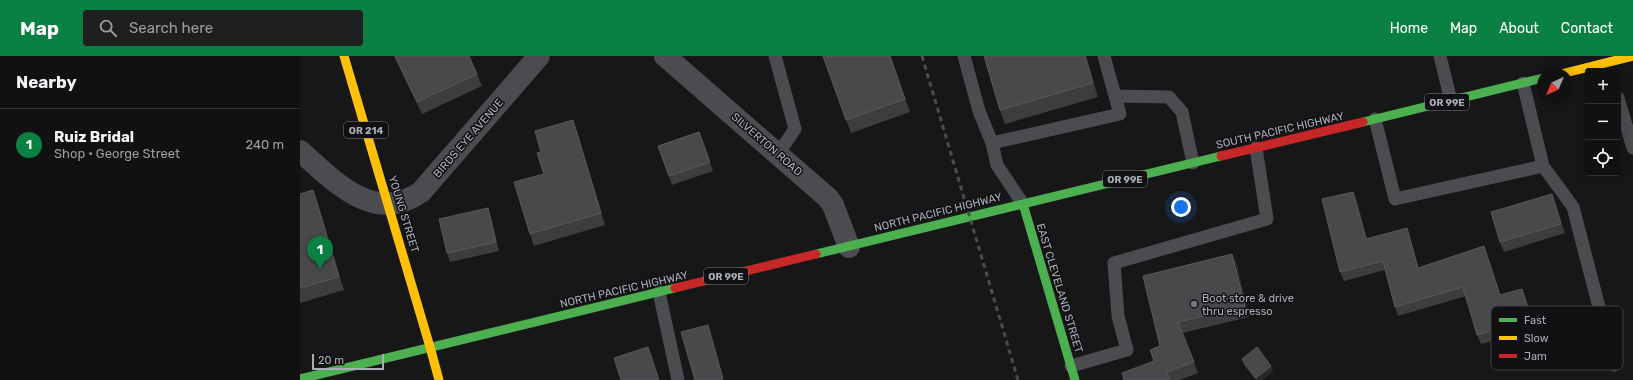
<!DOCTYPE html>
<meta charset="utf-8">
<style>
body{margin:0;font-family:Rubik,sans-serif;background:#1e1f1f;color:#f1f3f6}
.controls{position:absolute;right:12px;top:12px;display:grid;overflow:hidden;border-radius:4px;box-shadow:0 2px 10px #0003}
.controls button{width:36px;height:36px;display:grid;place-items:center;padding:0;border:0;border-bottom:1px solid #303131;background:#111;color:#f1f3f6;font:20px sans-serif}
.compass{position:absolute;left:1237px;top:12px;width:36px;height:36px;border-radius:50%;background:#111;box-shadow:0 2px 10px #0003;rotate:224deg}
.scale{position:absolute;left:12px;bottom:10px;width:72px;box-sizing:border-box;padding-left:4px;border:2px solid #a8adb8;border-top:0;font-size:11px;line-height:14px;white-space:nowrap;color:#a8adb8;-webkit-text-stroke:3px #111113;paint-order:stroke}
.you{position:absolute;left:881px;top:151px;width:14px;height:14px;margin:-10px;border:3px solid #fff;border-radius:50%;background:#1a73e8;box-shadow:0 0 0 6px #1a73e833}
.badge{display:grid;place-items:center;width:26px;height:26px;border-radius:50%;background:#0b8043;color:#fff;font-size:13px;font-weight:700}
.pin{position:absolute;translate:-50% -33px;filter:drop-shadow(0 1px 2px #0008)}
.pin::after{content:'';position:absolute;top:21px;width:14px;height:12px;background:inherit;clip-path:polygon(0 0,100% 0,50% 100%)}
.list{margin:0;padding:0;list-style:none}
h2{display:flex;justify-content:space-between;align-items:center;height:52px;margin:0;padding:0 16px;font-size:17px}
h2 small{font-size:13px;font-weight:400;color:#9c9d9f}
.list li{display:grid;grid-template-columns:26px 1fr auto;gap:12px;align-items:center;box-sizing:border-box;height:72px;padding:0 16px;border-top:1px solid #303131}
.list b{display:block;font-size:15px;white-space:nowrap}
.list p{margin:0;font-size:13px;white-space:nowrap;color:#9c9d9f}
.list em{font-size:13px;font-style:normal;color:#9c9d9f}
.icon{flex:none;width:22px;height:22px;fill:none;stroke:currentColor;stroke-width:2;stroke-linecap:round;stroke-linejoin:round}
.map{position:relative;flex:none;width:1333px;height:324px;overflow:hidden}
header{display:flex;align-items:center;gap:24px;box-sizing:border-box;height:56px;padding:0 20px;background:#0b8043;color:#fff}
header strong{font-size:19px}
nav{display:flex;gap:22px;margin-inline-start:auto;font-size:14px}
.search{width:280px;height:36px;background:#1e1f1f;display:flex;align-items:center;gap:10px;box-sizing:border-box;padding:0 14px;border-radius:4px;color:#9c9d9f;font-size:15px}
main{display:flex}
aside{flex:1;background:#111}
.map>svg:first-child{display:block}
</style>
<header>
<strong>Map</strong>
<div class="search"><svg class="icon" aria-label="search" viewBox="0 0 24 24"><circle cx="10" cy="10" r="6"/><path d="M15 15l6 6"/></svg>Search here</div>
<nav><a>Home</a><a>Map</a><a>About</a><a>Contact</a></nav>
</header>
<main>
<aside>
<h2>Nearby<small></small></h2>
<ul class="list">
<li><span class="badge">1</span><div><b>Ruiz Bridal</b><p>Shop · George Street</p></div><em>240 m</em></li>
</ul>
</aside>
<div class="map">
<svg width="1333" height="324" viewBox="0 0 1333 324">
<rect width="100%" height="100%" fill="#171717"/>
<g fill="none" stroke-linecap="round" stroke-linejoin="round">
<!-- lane -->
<path stroke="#4b4c50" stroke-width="13" d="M 475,0 L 495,73 L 478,98
M 664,0 L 679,55 L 692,87 L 697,109 L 723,148
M 1140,0 L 1151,45
M 1223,27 L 1243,110 L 1273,151 L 1314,309
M 815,40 L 869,41 L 882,56 L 893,107
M 1318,42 L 1333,92
M 1075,63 L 1095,143 L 1243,110
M 692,87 L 820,58 L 804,0
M 359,236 L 378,324
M 771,310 L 827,294 L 818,260 L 814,207 L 967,163 L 956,92"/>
<!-- street -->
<path stroke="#4b4c50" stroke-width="22" d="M 365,0 L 528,142 L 533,149 L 549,191
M 0,95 C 34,125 74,169 121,136 L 239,0"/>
<!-- fast -->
<path stroke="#4caf50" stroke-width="9" d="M 1063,66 L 1243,22
M 723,148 L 775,324
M 516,198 L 921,100
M 0,323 L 375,232"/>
<!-- slow -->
<path stroke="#ffc107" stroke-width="9" d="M 44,0 L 130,291
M 1261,18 L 1333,0
M 130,291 L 139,324"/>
<!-- jam -->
<path stroke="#c62828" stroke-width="9" d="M 921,100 L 1063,66
M 375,232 L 516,198"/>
<!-- rail -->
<path stroke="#4b4c4f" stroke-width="3" stroke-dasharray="5 4" stroke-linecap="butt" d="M 622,0 L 718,324"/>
</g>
<!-- wall -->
<path fill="#3d3d3f" d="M 94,0 L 169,0 L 177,18 L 182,30 L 122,58 Z
M 523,0 L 590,0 L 610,56 L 551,77 Z
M 684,0 L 786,0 L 798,41 L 705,68 L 700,54 Z
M 273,64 L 277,76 L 305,169 L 234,190 L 230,178 L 244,118 L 241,96 Z
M 399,76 L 413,115 L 372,129 L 358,90 Z
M 13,134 L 18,147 L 44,234 L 0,247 L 0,138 Z
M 1053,136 L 1057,145 L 1067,183 L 1110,181 L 1118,212 L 1201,239 L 1226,242 L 1235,274 L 1181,288 L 1177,279 L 1166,240 L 1098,260 L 1095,251 L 1085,214 L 1044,225 L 1040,216 Z
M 1255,147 L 1265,177 L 1204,196 L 1200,186 Z
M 191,161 L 199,195 L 150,206 L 147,197 Z
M 932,198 L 937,209 L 949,261 L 882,277 L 898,317 L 880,324 L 824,324 L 854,305 L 860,290 L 843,220 Z
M 942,303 L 971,310 L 973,315 L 962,324 L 956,324 L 944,309 Z"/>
<!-- shaded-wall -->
<path fill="#29292a" d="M 785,0 L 786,0 L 798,41 L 793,27 Z
M 273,64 L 277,76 L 305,169 L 301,157 Z
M 13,134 L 18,147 L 44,234 L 39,221 Z
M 1053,136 L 1057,145 L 1069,192 L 1066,183 Z
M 1252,138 L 1265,177 L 1261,168 Z
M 188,152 L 191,161 L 199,195 L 196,186 Z
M 1107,172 L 1110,181 L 1121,221 L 1118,212 Z
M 932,198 L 937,209 L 949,261 L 945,250 Z
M 1222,233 L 1226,242 L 1235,274 L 1231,264 Z
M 408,269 L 411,278 L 424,324 Z
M 971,310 L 973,315 L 962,324 L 957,324 L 956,322 Z"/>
<!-- building -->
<path fill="#49494c" stroke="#58595d" d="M 95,0 L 169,0 L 177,18 L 117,46 Z
M 523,0 L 590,0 L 605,43 L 546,64 Z
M 684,0 L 785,0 L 793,27 L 700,54 Z
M 273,64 L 301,157 L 230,178 L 214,126 L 244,118 L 237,97 L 241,96 L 235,75 Z
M 399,76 L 410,106 L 369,120 L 358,90 Z
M 13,134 L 39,221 L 0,232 L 0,138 Z
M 1053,136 L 1066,183 L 1107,172 L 1118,212 L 1184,190 L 1200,239 L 1222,233 L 1231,264 L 1177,279 L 1163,231 L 1095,251 L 1083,205 L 1040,216 L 1022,143 Z
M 1252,138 L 1261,168 L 1200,186 L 1191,156 Z
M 188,152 L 196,186 L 147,197 L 139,163 Z
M 932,198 L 945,250 L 878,266 L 894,306 L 867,316 L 870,324 L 824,324 L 822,317 L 854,305 L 850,294 L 860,290 L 843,220 Z
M 408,269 L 423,323 L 420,324 L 395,324 L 381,276 Z
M 348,291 L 359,324 L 321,324 L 314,302 Z
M 957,291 L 971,310 L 956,322 L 942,303 Z"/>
<!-- markers -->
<circle fill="#757880" stroke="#111113" stroke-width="1.5" cx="894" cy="248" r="4"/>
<g text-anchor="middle" stroke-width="3" stroke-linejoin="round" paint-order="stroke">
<!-- shield labels -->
<g fill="#111113" stroke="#7b7e86" stroke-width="1">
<rect x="1125" y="38" width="44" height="16" rx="3"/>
<rect x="44" y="66" width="44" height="16" rx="3"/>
<rect x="803" y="115" width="44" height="16" rx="3"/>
<rect x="404" y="212" width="44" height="16" rx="3"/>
</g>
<g font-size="10" font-weight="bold" fill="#a8adb8">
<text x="1147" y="50">OR 99E</text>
<text x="66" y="78">OR 214</text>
<text x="825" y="127">OR 99E</text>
<text x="426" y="224">OR 99E</text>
</g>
<!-- street labels -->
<g font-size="11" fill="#a8adb8" stroke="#111113">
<text transform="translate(980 74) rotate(-13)" y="4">SOUTH PACIFIC HIGHWAY</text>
<text transform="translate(168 82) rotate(-49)" y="4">BIRDS EYE AVENUE</text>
<text transform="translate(467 88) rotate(41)" y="4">SILVERTON ROAD</text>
<text transform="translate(638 156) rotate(-14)" y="4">NORTH PACIFIC HIGHWAY</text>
<text transform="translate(104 158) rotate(73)" y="4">YOUNG STREET</text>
<text transform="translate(760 232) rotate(73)" y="4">EAST CLEVELAND STREET</text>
<text transform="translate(324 233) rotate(-13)" y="4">NORTH PACIFIC HIGHWAY</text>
</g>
<!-- poi labels -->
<g font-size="11" fill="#a8adb8" stroke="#111113" text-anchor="start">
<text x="902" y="246">Boot store &amp; drive<tspan x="902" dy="13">thru espresso</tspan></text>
</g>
</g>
<!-- legend -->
<rect x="1191" y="250" width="132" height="64" rx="6" fill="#111113" stroke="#3e4045" stroke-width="1"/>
<rect x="1199" y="262" width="18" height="4" fill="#4caf50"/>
<rect x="1199" y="280" width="18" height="4" fill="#ffc107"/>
<rect x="1199" y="298" width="18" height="4" fill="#c62828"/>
<g font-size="11" fill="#a8adb8">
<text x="1224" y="268">Fast</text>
<text x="1224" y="286">Slow</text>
<text x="1224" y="304">Jam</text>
</g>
</svg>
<div class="controls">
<button>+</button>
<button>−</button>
<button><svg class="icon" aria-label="locate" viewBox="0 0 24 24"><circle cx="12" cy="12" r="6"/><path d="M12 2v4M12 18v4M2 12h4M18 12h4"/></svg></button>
</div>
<svg class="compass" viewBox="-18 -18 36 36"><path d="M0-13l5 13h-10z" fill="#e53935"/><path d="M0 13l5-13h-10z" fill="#9c9d9f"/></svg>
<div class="scale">20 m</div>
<div class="you"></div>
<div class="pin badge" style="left:20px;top:213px">1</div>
</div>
</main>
